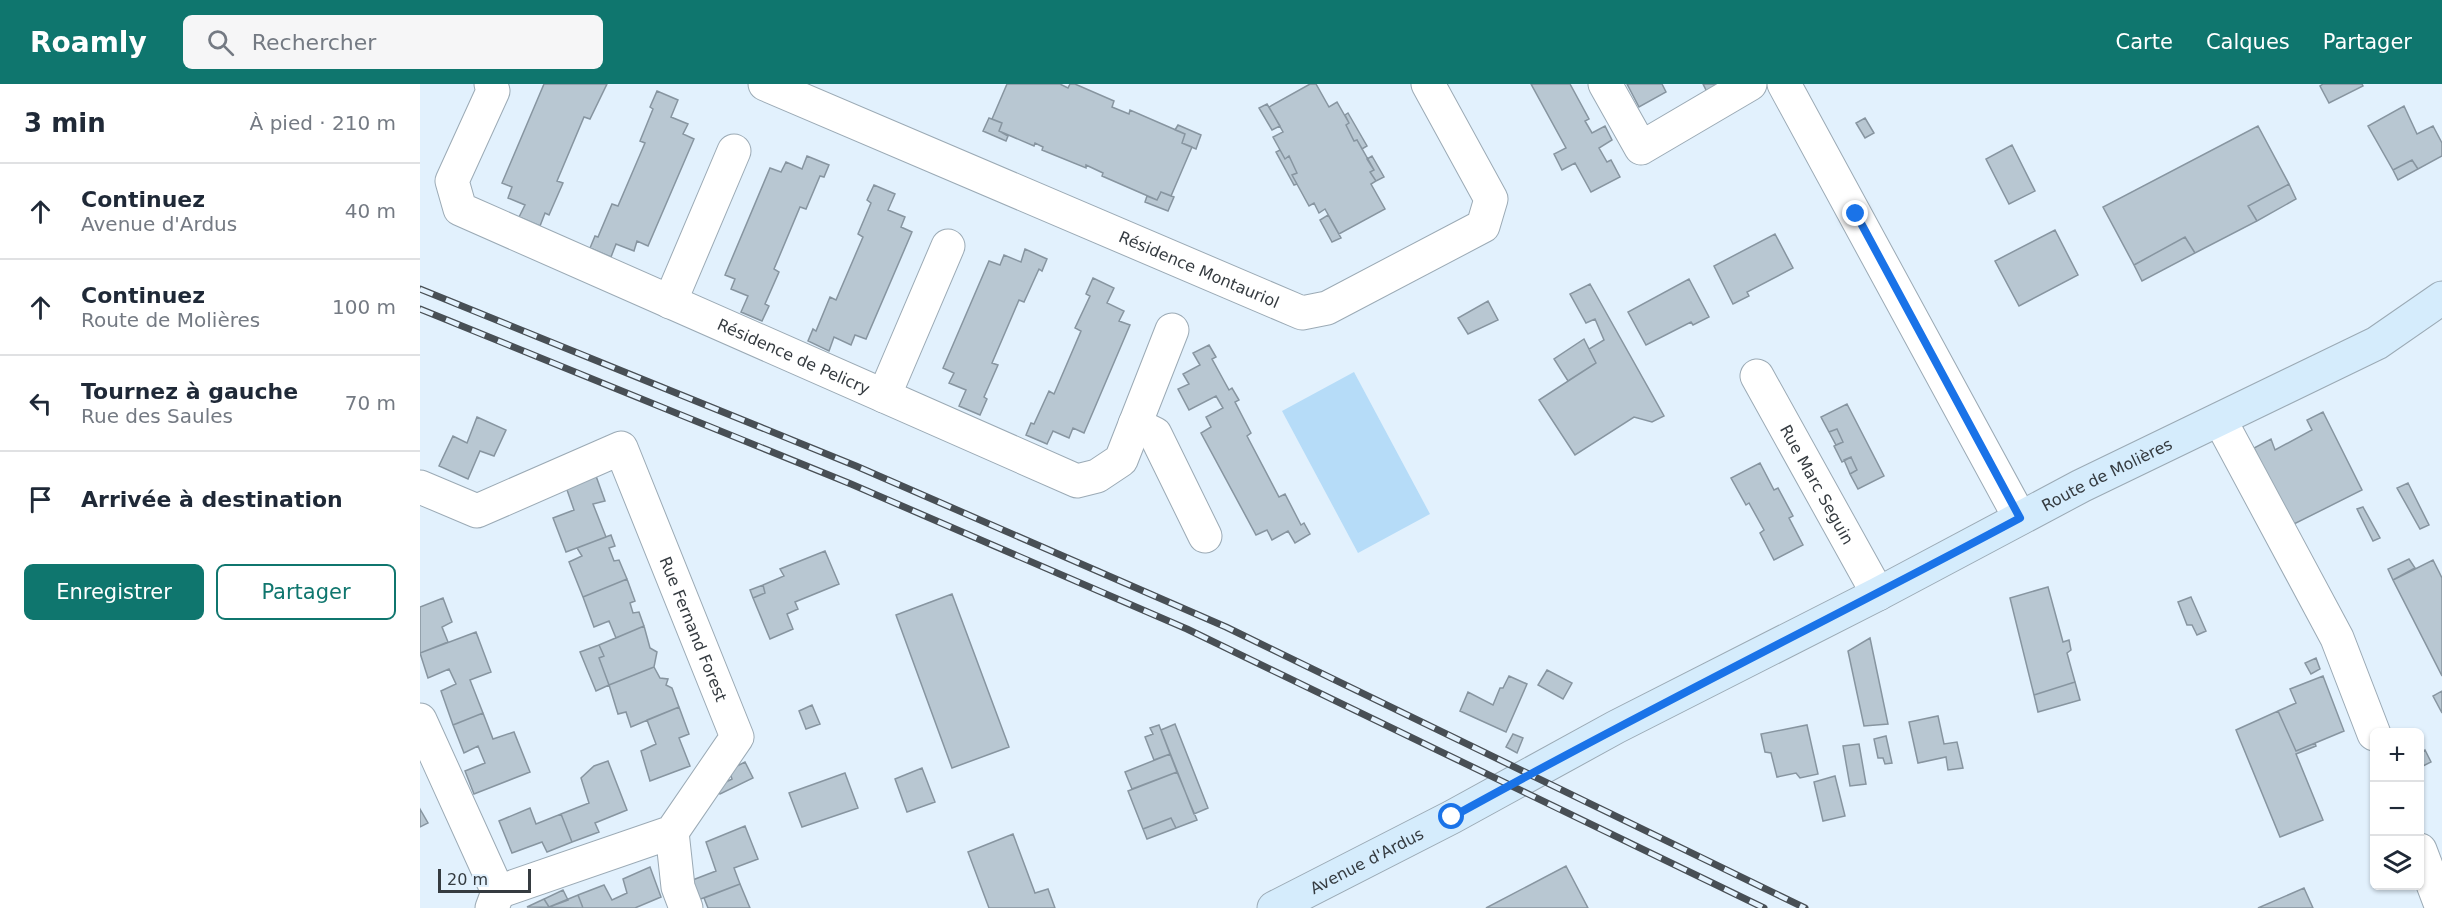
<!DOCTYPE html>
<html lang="fr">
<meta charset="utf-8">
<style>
body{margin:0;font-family:"DejaVu Sans",sans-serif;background:#f6f6f7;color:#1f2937}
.controls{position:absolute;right:18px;bottom:18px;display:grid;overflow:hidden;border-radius:9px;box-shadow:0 2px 4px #0004}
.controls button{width:54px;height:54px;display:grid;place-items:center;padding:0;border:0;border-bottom:2px solid #e0e1e3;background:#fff;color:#1f2937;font:30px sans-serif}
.scale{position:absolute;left:18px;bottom:15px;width:93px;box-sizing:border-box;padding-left:6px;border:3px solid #353b40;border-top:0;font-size:16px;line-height:21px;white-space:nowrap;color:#353b40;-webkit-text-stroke:4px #e2f1fd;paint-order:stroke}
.stop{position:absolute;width:18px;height:18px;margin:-14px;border:4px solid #1a73e8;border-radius:50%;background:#fff}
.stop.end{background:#1a73e8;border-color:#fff;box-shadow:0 2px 6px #0008}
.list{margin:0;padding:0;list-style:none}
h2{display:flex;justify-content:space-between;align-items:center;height:78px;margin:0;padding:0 24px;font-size:26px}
h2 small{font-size:20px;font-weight:400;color:#747a83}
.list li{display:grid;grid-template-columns:39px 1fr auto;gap:18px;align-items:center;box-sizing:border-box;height:96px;padding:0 24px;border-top:2px solid #e0e1e3}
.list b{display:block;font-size:22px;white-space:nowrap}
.list p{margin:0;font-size:20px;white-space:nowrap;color:#747a83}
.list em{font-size:20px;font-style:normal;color:#747a83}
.actions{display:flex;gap:12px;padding:18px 24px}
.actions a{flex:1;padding:14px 0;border:2px solid #0f766e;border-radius:9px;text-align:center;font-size:21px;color:#0f766e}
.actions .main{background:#0f766e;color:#fff}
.icon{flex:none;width:33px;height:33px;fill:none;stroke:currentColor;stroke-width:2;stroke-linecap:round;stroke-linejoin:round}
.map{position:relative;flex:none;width:2022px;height:824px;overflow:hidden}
header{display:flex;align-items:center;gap:36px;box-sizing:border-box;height:84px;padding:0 30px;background:#0f766e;color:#fff}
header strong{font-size:28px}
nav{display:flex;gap:33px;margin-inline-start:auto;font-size:21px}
.search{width:420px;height:54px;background:#f6f6f7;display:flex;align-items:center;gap:15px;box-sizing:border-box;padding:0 21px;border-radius:9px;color:#747a83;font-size:22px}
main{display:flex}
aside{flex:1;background:#fff}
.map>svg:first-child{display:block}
</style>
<header>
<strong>Roamly</strong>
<div class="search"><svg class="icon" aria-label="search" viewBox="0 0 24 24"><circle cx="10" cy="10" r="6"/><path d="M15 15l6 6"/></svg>Rechercher</div>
<nav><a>Carte</a><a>Calques</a><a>Partager</a></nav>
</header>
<main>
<aside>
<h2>3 min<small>À pied · 210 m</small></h2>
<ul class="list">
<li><svg class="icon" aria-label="ahead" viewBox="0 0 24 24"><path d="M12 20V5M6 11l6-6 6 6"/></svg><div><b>Continuez</b><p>Avenue d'Ardus</p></div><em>40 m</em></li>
<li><svg class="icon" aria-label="ahead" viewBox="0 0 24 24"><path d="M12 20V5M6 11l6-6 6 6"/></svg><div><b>Continuez</b><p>Route de Molières</p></div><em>100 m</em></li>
<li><svg class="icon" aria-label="left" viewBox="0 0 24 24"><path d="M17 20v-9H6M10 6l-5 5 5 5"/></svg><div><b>Tournez à gauche</b><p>Rue des Saules</p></div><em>70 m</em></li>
<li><svg class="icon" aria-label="arrive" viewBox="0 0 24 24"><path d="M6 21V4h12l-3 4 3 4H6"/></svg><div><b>Arrivée à destination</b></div></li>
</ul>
<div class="actions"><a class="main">Enregistrer</a><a>Partager</a></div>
</aside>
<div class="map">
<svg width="2022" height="824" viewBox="0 0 2022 824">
<rect width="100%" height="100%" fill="#e2f1fd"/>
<!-- green -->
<path fill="#b6dcf8" d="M 934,288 L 1010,430 L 938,469 L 862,327 Z"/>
<!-- building -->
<path fill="#b8c7d2" stroke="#8795a0" stroke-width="1.5" d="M 124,0 L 187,0 L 170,35 L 164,33 L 137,97 L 143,99 L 129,131 L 125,129 L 120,142 L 99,133 L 105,121 L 88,114 L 92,103 L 82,99 Z
M 587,0 L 640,0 L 648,4 L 650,0 L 655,0 L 694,17 L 692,23 L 709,30 L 710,26 L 765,50 L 762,59 L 772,63 L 751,112 L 741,108 L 737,116 L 682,92 L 683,89 L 666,81 L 666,84 L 622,66 L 623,63 L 615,59 L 614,62 L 579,47 L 582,39 L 572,35 Z
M 890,0 L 896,0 L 909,23 L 917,18 L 929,39 L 926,41 L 934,57 L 937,56 L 954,86 L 950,88 L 956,97 L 951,100 L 965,125 L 919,150 L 905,125 L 899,129 L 894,119 L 889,122 L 872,91 L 877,89 L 869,72 L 865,75 L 853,53 L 863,48 L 849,23 Z
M 1111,0 L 1150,0 L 1169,35 L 1165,37 L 1172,49 L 1185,42 L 1192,56 L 1179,64 L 1187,78 L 1191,76 L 1200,93 L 1171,108 L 1155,79 L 1142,86 L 1134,70 L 1146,64 Z
M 1207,0 L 1242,0 L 1246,8 L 1219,23 Z
M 1283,0 L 1307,0 L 1288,10 Z
M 1903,0 L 1942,0 L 1943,2 L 1909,19 L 1900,2 Z
M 237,7 L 258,16 L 251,33 L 268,40 L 263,50 L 274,55 L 228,162 L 217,157 L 214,167 L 196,160 L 191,173 L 170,164 L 175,152 L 178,153 L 192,120 L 198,122 L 225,59 L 220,57 L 233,25 L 230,23 Z
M 847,20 L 860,42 L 852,46 L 839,24 Z
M 1984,22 L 1997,50 L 2013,42 L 2022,59 L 2022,72 L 1998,85 L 1992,76 L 1973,86 L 1948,42 Z
M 928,29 L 947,62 L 942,65 L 937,56 L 934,57 L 926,41 L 929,39 L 925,31 Z
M 569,34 L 582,39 L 579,47 L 588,52 L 586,57 L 563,47 Z
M 1445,34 L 1454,49 L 1445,54 L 1436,39 Z
M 758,41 L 781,51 L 776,65 L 762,59 L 765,50 L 755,46 Z
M 1838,42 L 1869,100 L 1828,122 L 1837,137 L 1775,169 L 1765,153 L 1714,181 L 1683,123 Z
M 1592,61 L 1615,107 L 1589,120 L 1566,75 Z
M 860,66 L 865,75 L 869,72 L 877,89 L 872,91 L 877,100 L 874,101 L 856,68 Z
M 387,72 L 409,81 L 404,93 L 400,92 L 386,125 L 380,123 L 354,185 L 359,188 L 345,220 L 349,222 L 342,237 L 321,228 L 328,212 L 311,205 L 315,195 L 305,191 L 350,84 L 361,88 L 366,78 L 382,85 Z
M 952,72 L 964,93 L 956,97 L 950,88 L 954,86 L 947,75 Z
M 1992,76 L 1998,85 L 1978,96 L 1973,86 Z
M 1869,100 L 1876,115 L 1837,137 L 1828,122 Z
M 454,101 L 475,110 L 468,126 L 485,133 L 481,143 L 492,148 L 446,255 L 435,251 L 431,261 L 414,253 L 409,267 L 388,257 L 393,245 L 396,247 L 410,213 L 416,216 L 443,153 L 438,150 L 451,119 L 447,116 Z
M 741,108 L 754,113 L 748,127 L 725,118 L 727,112 L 737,116 Z
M 908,131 L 921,154 L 912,158 L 900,136 Z
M 1635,146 L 1658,191 L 1599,222 L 1575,177 Z
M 1355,150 L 1373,184 L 1327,208 L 1329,212 L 1313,220 L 1294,182 Z
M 1765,153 L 1775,169 L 1722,197 L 1714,181 Z
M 605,165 L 627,175 L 622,187 L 619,185 L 604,218 L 599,216 L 572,279 L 578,281 L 564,313 L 567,315 L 560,331 L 539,322 L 546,306 L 529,299 L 534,289 L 523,284 L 569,177 L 580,181 L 584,171 L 601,178 Z
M 673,194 L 694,204 L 687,219 L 704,227 L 699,237 L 710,241 L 664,349 L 653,344 L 649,354 L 633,347 L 627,360 L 606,351 L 611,339 L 614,340 L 629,307 L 634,310 L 661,247 L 655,244 L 670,212 L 666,210 Z
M 1269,195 L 1289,233 L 1273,241 L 1271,238 L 1226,261 L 1208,228 Z
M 1170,200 L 1244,332 L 1232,338 L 1214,333 L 1155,371 L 1119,316 L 1176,279 L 1169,265 L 1184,256 L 1175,235 L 1166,239 L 1150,210 Z
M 1068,217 L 1078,236 L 1048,250 L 1038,234 Z
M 1164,255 L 1176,279 L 1148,297 L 1134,275 Z
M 789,261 L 796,273 L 792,275 L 809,306 L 812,304 L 819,316 L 815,318 L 831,349 L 827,352 L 859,413 L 865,410 L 881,441 L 884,439 L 890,450 L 875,459 L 868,447 L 852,456 L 847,446 L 836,451 L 781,349 L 791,343 L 786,333 L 803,324 L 796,312 L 769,326 L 758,305 L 769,300 L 763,290 L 780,281 L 773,269 Z
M 1427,320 L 1464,392 L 1438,405 L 1430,390 L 1437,386 L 1431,373 L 1422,378 L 1414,362 L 1423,358 L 1417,345 L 1409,348 L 1401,333 Z
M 1903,328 L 1942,406 L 1870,442 L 1834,364 L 1851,355 L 1855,366 L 1892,346 L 1887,336 Z
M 57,333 L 86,346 L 74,372 L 60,367 L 48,395 L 19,382 L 33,352 L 47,359 Z
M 1417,345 L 1423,358 L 1416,361 L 1409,348 Z
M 1431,373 L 1437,386 L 1430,390 L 1424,376 Z
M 1340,379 L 1354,406 L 1358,404 L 1373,432 L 1369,434 L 1383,461 L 1354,476 L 1340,449 L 1344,446 L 1329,419 L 1326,421 L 1311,394 Z
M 176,392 L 185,417 L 173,420 L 186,453 L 146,468 L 133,434 L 154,426 L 146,403 Z
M 1988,399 L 2009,441 L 2000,445 L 1977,404 Z
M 1943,423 L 1960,454 L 1953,457 L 1937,425 Z
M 191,451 L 195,462 L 189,464 L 194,477 L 199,476 L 207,495 L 163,513 L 149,478 L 162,472 L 157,464 Z
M 405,467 L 419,500 L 375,518 L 378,525 L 367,530 L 373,545 L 350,555 L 333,514 L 345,509 L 343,501 L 364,492 L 360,485 Z
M 1989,475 L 1995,484 L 1973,496 L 1968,485 Z
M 2013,476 L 2022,494 L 2022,592 L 1973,496 Z
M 207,495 L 215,517 L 210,519 L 213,529 L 219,528 L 224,542 L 196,554 L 189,537 L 174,543 L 163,513 Z
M 343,501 L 345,509 L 333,514 L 330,506 Z
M 1628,503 L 1643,558 L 1649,556 L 1651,566 L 1647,569 L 1655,598 L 1614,611 L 1590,514 Z
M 532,510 L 589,663 L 532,684 L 476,531 Z
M 1771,513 L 1786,547 L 1777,551 L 1772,541 L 1767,541 L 1758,518 Z
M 23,514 L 32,538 L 22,543 L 28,558 L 0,569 L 0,523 Z
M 224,542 L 230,564 L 237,568 L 234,583 L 189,601 L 179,574 L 184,572 L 179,561 Z
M 56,548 L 71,588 L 50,596 L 63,629 L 33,641 L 21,607 L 36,600 L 29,585 L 8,594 L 0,569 Z
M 1450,554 L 1468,640 L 1444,642 L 1428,567 Z
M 179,561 L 184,572 L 179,574 L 189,601 L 176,607 L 160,568 Z
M 1896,574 L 1900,585 L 1891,590 L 1885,579 Z
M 234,583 L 240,594 L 248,595 L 246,601 L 252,604 L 259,623 L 211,643 L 206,628 L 198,630 L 189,601 Z
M 1127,586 L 1152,599 L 1143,615 L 1118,601 Z
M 1089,592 L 1107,600 L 1086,648 L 1040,627 L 1048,608 L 1073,621 L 1080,604 L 1083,604 Z
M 1903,592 L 1924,647 L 1876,667 L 1858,627 L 1876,619 L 1870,605 Z
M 1655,598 L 1660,616 L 1618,628 L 1614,611 Z
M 2022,607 L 2022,629 L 2013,612 Z
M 392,621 L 400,640 L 386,645 L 379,627 Z
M 259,623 L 269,650 L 259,654 L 270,682 L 230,697 L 221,667 L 236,660 L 227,636 Z
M 1858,627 L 1876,667 L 1895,659 L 1896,662 L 1876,670 L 1903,736 L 1860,753 L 1816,646 Z
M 63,629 L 73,655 L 94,648 L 110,688 L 54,710 L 45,687 L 65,679 L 58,662 L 44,669 L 33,641 Z
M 1518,632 L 1524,660 L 1537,658 L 1543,684 L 1528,686 L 1526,673 L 1498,679 L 1489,638 Z
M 755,640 L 788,724 L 774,730 L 741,646 Z
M 739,641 L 750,670 L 734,676 L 725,653 L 733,650 L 730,644 Z
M 1387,641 L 1398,690 L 1380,694 L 1376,689 L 1357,693 L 1351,669 L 1345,668 L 1341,650 Z
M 1093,650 L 1103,654 L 1097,669 L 1086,663 Z
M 1466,652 L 1472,679 L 1465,680 L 1463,674 L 1458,674 L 1454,655 Z
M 1439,660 L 1446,700 L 1430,702 L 1423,662 Z
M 2005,666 L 2011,678 L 2003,682 L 2000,677 L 2000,670 Z
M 750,670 L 757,688 L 712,705 L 705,688 Z
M 188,677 L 207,726 L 175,739 L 179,748 L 152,758 L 141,730 L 169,719 L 161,694 L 174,682 Z
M 325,678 L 333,694 L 300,710 L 295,699 L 302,700 L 312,695 L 309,686 Z
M 502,684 L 515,718 L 487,728 L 475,695 Z
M 757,688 L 777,736 L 756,744 L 751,734 L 723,745 L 708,707 Z
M 425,689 L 438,724 L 382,743 L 369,709 Z
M 1415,692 L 1425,732 L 1403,737 L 1394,698 Z
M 110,724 L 116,740 L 141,730 L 152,758 L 127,768 L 122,758 L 92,769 L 79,737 Z
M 0,725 L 8,739 L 0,743 Z
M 751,734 L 756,744 L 727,755 L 723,745 Z
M 325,742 L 338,775 L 314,784 L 320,800 L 278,816 L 270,797 L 296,787 L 286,758 Z
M 593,750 L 615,809 L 628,805 L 635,824 L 569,824 L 548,768 Z
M 1146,782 L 1168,824 L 1066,824 Z
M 230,783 L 241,813 L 215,824 L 163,824 L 158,811 L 184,801 L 192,816 L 207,809 L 203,795 Z
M 320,800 L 330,824 L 288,824 L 284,814 Z
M 1884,804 L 1893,824 L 1838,824 Z
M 143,806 L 148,816 L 129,823 L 124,815 Z
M 158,811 L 163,824 L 107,823 L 124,815 L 129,823 Z"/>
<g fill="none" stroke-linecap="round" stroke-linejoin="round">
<!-- minor casing -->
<g stroke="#9baab5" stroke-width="35">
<g id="minor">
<path id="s1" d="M 71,0 L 73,7 L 32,97 L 40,125 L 657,397 L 677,392 L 701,376 L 752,246"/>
<path id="s2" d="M 345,0 L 882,229 L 907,224 L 1063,142 L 1071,115 L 1008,0"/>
<path d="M 1185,0 L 1221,64 L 1330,0"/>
<path d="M 1364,0 L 1600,434"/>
<path d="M 250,218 L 314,67"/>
<path id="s3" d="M 1337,292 L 1458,510"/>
<path d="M 464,312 L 528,162"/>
<path d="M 1800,336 L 1917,554 L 1954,650"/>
<path d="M 715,340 L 735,350 L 785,452"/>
<path id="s4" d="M 0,403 L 57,427 L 201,364 L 317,653 L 252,748 L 78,808"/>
<path d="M 0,636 L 78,808 L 72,824"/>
<path d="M 252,748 L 258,803 L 266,824"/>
<path d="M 2000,766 L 2022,824"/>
</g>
</g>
<!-- secondary casing -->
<g stroke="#9baab5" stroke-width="35">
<g id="secondary">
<path id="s5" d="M 854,824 L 1032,733 L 1196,643 L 1458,510 L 1661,402 L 1957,259 L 2022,214"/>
</g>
</g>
<!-- minor -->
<use href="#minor" stroke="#fff" stroke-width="33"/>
<!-- secondary -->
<use href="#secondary" stroke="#d5ecfc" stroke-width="33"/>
<!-- rail casing -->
<g stroke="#484f55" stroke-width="7">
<path id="rail" d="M 0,205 L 436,382 L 806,543 L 1385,824
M 0,225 L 431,400 L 767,545 L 1344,824"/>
</g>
<!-- rail -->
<use href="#rail" stroke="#e2f1fd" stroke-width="4.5" stroke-dasharray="14" stroke-linecap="butt"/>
</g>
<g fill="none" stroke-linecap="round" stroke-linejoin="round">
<!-- route -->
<path stroke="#1a73e8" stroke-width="8" d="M 1032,733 C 1219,629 1411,535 1600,434 L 1436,130"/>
</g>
<g text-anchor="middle" stroke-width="5" stroke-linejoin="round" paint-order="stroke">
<!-- street labels -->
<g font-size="16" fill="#353b40" stroke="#e2f1fd">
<text dy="6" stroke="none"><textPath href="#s2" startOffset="472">Résidence Montauriol</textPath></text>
<text dy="6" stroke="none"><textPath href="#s1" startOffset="500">Résidence de Pelicry</textPath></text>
<text dy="6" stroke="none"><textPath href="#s5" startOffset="939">Route de Molières</textPath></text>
<text dy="6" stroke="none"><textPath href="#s3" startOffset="124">Rue Marc Seguin</textPath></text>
<text dy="6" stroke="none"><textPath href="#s4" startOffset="414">Rue Fernand Forest</textPath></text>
<text dy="6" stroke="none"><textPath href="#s5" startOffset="104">Avenue d'Ardus</textPath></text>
</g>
</g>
</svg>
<div class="controls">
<button>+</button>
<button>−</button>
<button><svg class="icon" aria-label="layers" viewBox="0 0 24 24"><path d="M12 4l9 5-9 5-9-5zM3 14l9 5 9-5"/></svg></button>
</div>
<div class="scale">20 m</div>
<div class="stop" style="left:1032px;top:733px"></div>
<div class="stop end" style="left:1436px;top:130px"></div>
</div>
</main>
